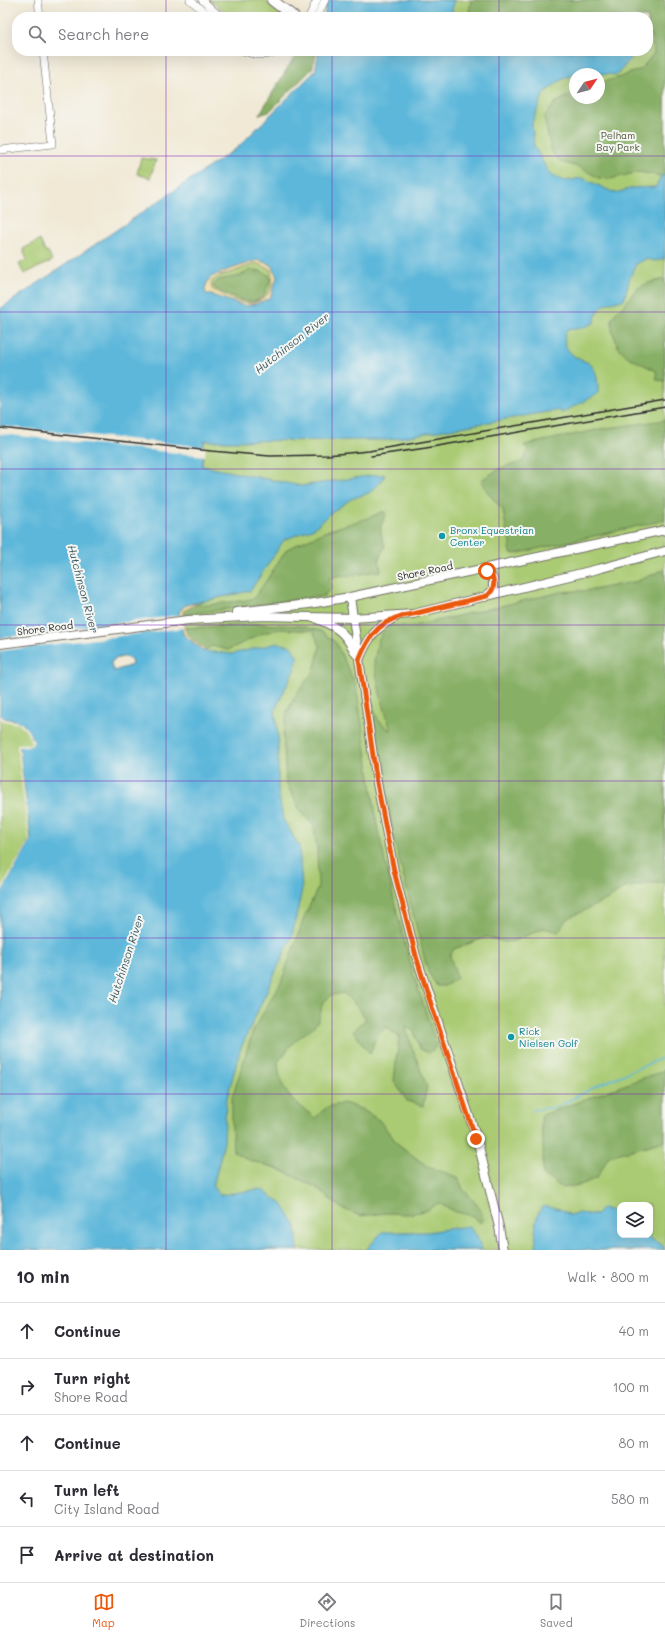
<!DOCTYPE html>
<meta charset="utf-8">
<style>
body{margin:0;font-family:Mali,sans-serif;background:#f2f2f3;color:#2b2b33}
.controls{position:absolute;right:12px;bottom:12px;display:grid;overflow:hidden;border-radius:8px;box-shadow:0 4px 16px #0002}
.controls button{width:36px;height:36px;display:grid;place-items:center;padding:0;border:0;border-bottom:1px solid #e1e1e2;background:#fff;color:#2b2b33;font:20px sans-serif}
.compass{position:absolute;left:569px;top:68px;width:36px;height:36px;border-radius:50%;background:#fff;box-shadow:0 4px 16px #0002;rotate:55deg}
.stop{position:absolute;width:12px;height:12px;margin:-9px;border:3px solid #ea580c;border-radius:50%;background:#fff}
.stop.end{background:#ea580c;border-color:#fff;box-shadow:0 1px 4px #0008}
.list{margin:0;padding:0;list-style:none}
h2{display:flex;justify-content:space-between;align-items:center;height:52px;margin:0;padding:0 16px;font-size:17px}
h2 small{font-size:13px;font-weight:400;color:#7c7c81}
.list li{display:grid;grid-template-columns:26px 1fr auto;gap:12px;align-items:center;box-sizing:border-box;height:56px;padding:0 16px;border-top:1px solid #e1e1e2}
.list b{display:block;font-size:15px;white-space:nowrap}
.list p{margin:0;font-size:13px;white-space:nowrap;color:#7c7c81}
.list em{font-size:13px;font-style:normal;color:#7c7c81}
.icon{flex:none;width:22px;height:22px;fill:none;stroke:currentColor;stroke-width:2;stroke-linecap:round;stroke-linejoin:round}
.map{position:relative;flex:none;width:665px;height:1250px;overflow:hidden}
.search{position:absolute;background:#fff;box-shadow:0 4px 16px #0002;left:12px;right:12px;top:12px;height:44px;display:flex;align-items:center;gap:10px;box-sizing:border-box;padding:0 14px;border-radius:16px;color:#7c7c81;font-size:15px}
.sheet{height:332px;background:#fff}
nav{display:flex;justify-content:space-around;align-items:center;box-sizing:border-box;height:56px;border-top:1px solid #e1e1e2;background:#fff;font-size:11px;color:#7c7c81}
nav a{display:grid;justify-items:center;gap:2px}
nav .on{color:#ea580c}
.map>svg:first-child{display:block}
</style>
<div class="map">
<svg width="665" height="1250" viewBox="0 0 665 1250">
<rect width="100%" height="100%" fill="#f6f6f2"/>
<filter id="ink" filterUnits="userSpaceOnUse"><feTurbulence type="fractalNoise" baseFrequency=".025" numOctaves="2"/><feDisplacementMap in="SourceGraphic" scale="8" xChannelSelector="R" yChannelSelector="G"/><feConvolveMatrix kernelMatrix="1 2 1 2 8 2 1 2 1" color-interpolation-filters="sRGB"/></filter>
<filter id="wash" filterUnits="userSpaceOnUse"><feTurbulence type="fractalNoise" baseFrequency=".012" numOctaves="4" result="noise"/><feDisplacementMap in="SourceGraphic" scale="16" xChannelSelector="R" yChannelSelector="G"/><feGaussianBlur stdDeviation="0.9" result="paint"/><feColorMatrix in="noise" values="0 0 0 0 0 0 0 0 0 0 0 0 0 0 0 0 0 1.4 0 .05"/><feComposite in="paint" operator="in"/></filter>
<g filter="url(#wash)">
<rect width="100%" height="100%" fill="#f1e9d5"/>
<!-- green -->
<path fill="#aacb73" stroke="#6a7b4f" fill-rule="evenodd" d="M 209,0 L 264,0 L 286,17 L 228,17 L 225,12 Z
M 432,0 L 665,0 L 665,1250 L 136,1250 L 112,673 L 110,662 L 113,658 L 179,612 L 202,466 L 204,441 L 434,51 L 648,51 L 648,17 L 433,17 ZM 575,74 L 599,74 L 599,98 L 575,98 ZM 125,656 L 131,659 L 132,665 L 114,671 C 106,660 115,659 125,656 ZM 620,1205 L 650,1205 L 650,1235 L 620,1235 Z
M 141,158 L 156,160 L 150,178 L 137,174 Z
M 40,240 L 45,252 L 48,251 L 52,261 L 24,274 L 19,264 L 27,260 L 23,249 Z
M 256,263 L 270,269 C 277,283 268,299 253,303 C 244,305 221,295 214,290 C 211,288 211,285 212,281 L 219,276 L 233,272 Z
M 0,715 L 20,722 L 34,742 L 31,837 L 0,895 Z"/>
<!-- forest -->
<path fill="#87af65" stroke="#596d48" d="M 471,0 L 665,0 L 665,175 L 661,176 L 639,172 L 610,179 L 599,178 L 579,167 L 560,162 L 551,151 L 544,117 L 555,103 L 575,92 L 575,98 L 599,98 L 599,83 L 620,77 L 641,69 L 654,53 L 651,35 L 648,33 L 648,17 L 598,17 L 590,16 L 587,17 L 468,17 Z
M 298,51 L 317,51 L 312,69 L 269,112 L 259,115 Z
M 249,270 L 260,271 L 269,275 L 271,280 C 268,285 266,290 264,295 C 255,307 239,299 229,295 C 223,292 219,292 213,286 L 218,280 L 240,276 Z
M 665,279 L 665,381 L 657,380 L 656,371 L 628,357 L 618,347 L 612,330 L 612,319 L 618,310 L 624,305 L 636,289 L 648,283 Z
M 665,420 L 665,520 L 515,554 L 510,553 L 509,548 L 511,543 L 507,534 L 503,510 L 488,493 L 481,480 C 488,476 496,470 504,467 C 518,461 523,467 528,450 L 524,445 L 601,429 Z
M 384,511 L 386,515 C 378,529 380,532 385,546 L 379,559 L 381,571 C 371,571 364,574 355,575 C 346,576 337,574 329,579 L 332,587 L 324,596 L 183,615 L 183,611 L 197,604 L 207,605 L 247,600 L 254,598 L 266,581 L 287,549 L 295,545 L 329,530 L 368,518 Z
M 665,569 L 665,883 L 651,883 L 624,888 L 610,898 L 567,919 L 558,932 L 544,928 L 514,941 L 504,942 L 487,937 L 454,949 L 450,956 L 457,978 L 445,986 L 437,986 L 428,972 L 394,840 L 372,714 L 372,702 L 378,720 L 391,731 L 380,693 L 374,662 L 378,641 L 383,632 L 392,625 L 414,626 L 561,592 L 593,590 L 638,581 Z
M 259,624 L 300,626 L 321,631 L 336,643 L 356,685 L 378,830 L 394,900 L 412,970 L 437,1046 L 429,1053 L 420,1049 L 414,1032 L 406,1026 L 408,1036 L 427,1087 L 423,1106 L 407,1101 L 394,1081 L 399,1037 L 386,1027 L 376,1037 L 370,1054 L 353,1031 L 366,1019 L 359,1009 L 344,993 L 332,995 L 322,1003 C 320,1027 312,1027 296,1040 C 289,1046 284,1055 278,1062 C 280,1094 292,1099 315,1118 L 327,1107 L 344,1103 L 361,1109 L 379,1120 L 398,1144 L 428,1167 L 458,1177 L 463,1189 L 481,1209 L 483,1219 L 480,1223 L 474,1216 L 456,1212 L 438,1203 L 426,1211 L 406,1214 L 388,1213 L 360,1216 L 341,1208 L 315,1187 L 276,1168 L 248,1160 L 233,1151 L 232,1129 L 232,1098 L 253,1031 L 282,980 L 304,918 L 318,887 L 317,850 L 314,827 L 299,808 L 286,783 L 283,735 L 287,711 L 299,690 L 314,671 L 320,646 L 313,631 L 281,629 L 263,633 L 228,650 L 212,646 L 206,650 C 198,644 186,638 184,628 Z
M 665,1070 L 665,1141 L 609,1156 L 597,1178 L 580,1185 L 562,1188 L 543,1174 C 542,1164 544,1154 543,1144 C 543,1133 539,1126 542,1115 Z"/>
<!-- sand -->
<path fill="#eeda9e" stroke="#8c8264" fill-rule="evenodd" d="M 258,260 L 272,265 L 277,277 L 270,298 L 256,304 L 245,306 L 205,293 C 205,287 206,283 210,278 C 214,274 251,262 258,260 ZM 256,263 L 270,269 C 278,286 265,305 246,303 C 235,302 223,294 213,290 L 211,286 L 212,281 L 219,276 L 233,272 Z
M 190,604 L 197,604 L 183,611 C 182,634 189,638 206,650 L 203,651 L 183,634 L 179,612 L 184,606 Z"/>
<!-- water -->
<path fill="#5db7da" stroke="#447182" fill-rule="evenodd" d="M 327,0 L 454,0 L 451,17 L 324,17 Z
M 319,51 L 506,51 L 516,53 L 542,51 L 618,51 L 632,57 L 617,75 L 580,72 L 561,80 L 544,93 L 532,123 L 534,146 L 550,175 L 565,181 L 582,178 L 615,193 L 633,188 L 656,187 L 661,176 L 665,175 L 665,258 L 656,261 L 646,259 L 636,264 L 629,280 L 624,300 C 607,303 598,304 594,323 L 582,328 L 567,330 C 561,341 566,351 577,358 C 581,361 588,361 591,365 C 598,372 598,385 598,394 L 561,413 L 558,410 L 387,440 L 204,441 L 202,466 L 301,486 L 375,475 L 385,475 L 380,483 L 369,493 L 351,499 L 331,513 L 314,528 L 284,540 L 250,591 L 190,604 L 184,606 L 179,612 L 183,634 L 203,651 L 232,654 L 278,643 L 291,646 L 298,658 L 294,670 L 275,710 L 278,736 L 278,790 L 283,819 L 299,846 L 302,889 L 292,936 L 240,1050 L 226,1102 L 224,1142 L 213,1187 L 220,1195 L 261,1189 L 282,1204 L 296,1226 L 298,1250 L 0,1250 L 0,895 L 30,841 L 31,837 L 19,746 L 31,746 L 34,742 C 30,735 26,724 18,721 C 12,719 5,720 0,715 L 0,309 L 237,148 L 315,71 ZM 258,260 L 272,265 L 277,277 L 270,298 L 256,304 L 245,306 L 205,293 C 205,287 206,283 210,278 C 214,274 251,262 258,260 ZM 125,656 L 131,659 L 132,665 L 114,671 C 106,660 115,659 125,656 Z
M 543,1206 L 560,1209 L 570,1215 L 579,1213 L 597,1215 L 602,1208 L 620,1213 L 620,1235 L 649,1235 L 649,1238 L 662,1245 L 665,1250 L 537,1250 C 535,1235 533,1217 543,1206 Z
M 468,1226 L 477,1236 L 482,1250 L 366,1250 L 382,1232 L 427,1232 Z"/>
<!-- pier -->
<path fill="#f1e9d5" d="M 0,426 L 206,447 L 205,456 L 0,434 Z
M 181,615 L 184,628 L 0,651 L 0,638 Z
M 0,715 L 5,719 L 20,722 L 27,729 L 34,742 L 31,746 L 19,747 L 30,841 L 0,895 L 0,891 L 29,841 L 17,746 L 19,744 L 30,744 L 32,742 L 25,730 L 19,724 L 4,721 L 0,719 Z"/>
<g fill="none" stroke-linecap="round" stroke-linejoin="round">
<!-- stream -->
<path stroke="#5db7da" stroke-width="1.5" d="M 533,1110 L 556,1107 L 563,1104 L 596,1086 L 665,1057"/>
</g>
</g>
<g filter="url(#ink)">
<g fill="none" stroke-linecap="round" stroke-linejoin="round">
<!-- minor casing -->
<g stroke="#706e66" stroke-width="8">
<path id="minor" d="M 38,0 L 40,17
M 190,0 L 211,17
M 202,0 L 221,17
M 309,17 L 317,0
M 317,17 L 325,0
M 243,51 C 256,56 268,56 281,51
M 0,150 L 53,144 L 43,51"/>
</g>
<!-- major casing -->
<g stroke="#706e66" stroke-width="10">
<path id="major" d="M 481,569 L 489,572 L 493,579 L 493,590 L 485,597
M 350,597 L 377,783 L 394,871 L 416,956 L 477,1139 L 499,1227 L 503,1250
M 236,612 L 309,604 L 350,597 L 665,530
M 317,619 C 340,628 345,633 356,654
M 0,644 L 188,620 L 261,616 L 353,618 L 413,614 L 598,569 L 665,551
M 359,660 C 368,638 375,628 396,617"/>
</g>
<!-- highway casing -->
<g stroke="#706e66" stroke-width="12">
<path id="highway" d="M 272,0 L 294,17"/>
</g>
<!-- minor -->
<use href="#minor" stroke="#fff" stroke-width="7"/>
<!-- major -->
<use href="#major" stroke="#fff" stroke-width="8"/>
<!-- highway -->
<use href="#highway" stroke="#fff" stroke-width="10"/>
<!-- rail -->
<path stroke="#2b2b2b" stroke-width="1.5" d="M 0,428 L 211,451 L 270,456 L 327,455 L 369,451 L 665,400
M 371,456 L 426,448 L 665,407"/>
</g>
</g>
<g fill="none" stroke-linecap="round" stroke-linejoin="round" filter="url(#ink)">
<!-- route -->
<path stroke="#ea580c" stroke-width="5" d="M 476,1139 L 428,995 L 416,956 L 394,871 L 377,783 L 359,660 C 369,634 383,617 413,614 L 487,596 C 496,589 496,578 487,571"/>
</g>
<!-- grid -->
<path fill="none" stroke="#7b2cbf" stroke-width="1" stroke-opacity="0.55" d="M 166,0 L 166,17M 332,0 L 332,17M 499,0 L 499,17M 166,51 L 166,1250M 332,51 L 332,1250M 499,51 L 499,1250M 0,156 L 665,156M 0,312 L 665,312M 0,469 L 665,469M 0,625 L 665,625M 0,781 L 665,781M 0,938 L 665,938M 0,1094 L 665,1094"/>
<!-- markers -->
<g fill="#0f9aa8" stroke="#f6f6f2" stroke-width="1.5">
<circle cx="442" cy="536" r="4"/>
<circle cx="511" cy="1037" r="4"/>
</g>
<g text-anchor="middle" stroke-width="4" stroke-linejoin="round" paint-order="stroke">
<!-- park labels -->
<g font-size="10" fill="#515b41" stroke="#f6f6f2">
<text x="618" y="139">Pelham<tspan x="618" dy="12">Bay Park</tspan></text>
</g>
<!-- culture labels -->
<g font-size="10" fill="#0d838f" stroke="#f6f6f2" text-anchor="start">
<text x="450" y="534">Bronx Equestrian<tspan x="450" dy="12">Center</tspan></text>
<text x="519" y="1035">Rick<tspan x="519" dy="12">Nielsen Golf</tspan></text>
</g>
<!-- street labels -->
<g font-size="10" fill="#2b2b2b" stroke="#f6f6f2">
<text transform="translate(425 571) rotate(-12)" y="4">Shore Road</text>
<text transform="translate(45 628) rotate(-7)" y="4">Shore Road</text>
</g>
<!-- water labels -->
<g font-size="11" font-style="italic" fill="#3c5c68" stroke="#f6f6f2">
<text transform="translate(292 343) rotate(-38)" y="4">Hutchinson River</text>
<text transform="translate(83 589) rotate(75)" y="4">Hutchinson River</text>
<text transform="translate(126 959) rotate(-72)" y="4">Hutchinson River</text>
</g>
</g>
</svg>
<div class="controls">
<button><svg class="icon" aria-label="layers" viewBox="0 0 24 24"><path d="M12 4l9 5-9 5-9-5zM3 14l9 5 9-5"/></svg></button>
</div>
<svg class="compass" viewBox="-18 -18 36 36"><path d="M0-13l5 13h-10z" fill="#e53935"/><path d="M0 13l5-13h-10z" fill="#7c7c81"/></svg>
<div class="stop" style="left:487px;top:571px"></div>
<div class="stop end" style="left:476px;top:1139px"></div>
<div class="search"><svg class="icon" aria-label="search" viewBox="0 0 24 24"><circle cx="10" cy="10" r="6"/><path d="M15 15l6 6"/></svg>Search here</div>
</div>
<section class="sheet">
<h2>10 min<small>Walk · 800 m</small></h2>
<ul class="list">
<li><svg class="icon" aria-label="ahead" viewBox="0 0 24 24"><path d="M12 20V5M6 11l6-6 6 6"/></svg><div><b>Continue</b></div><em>40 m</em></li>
<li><svg class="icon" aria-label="right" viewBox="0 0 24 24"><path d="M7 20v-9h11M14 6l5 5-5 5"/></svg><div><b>Turn right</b><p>Shore Road</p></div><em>100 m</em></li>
<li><svg class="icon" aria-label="ahead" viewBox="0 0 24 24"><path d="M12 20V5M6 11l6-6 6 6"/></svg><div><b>Continue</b></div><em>80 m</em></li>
<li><svg class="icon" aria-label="left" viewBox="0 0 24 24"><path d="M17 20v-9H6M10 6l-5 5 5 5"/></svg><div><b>Turn left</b><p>City Island Road</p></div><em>580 m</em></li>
<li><svg class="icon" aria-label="arrive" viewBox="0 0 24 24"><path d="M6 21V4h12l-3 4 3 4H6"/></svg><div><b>Arrive at destination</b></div></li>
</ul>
</section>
<nav>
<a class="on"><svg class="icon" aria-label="map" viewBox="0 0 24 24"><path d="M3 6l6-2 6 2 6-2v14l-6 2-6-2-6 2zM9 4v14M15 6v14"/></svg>Map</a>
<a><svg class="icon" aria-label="directions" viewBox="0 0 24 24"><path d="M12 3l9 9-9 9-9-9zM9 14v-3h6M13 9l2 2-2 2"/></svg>Directions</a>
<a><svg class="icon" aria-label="saved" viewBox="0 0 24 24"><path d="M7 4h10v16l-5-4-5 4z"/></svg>Saved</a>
</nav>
